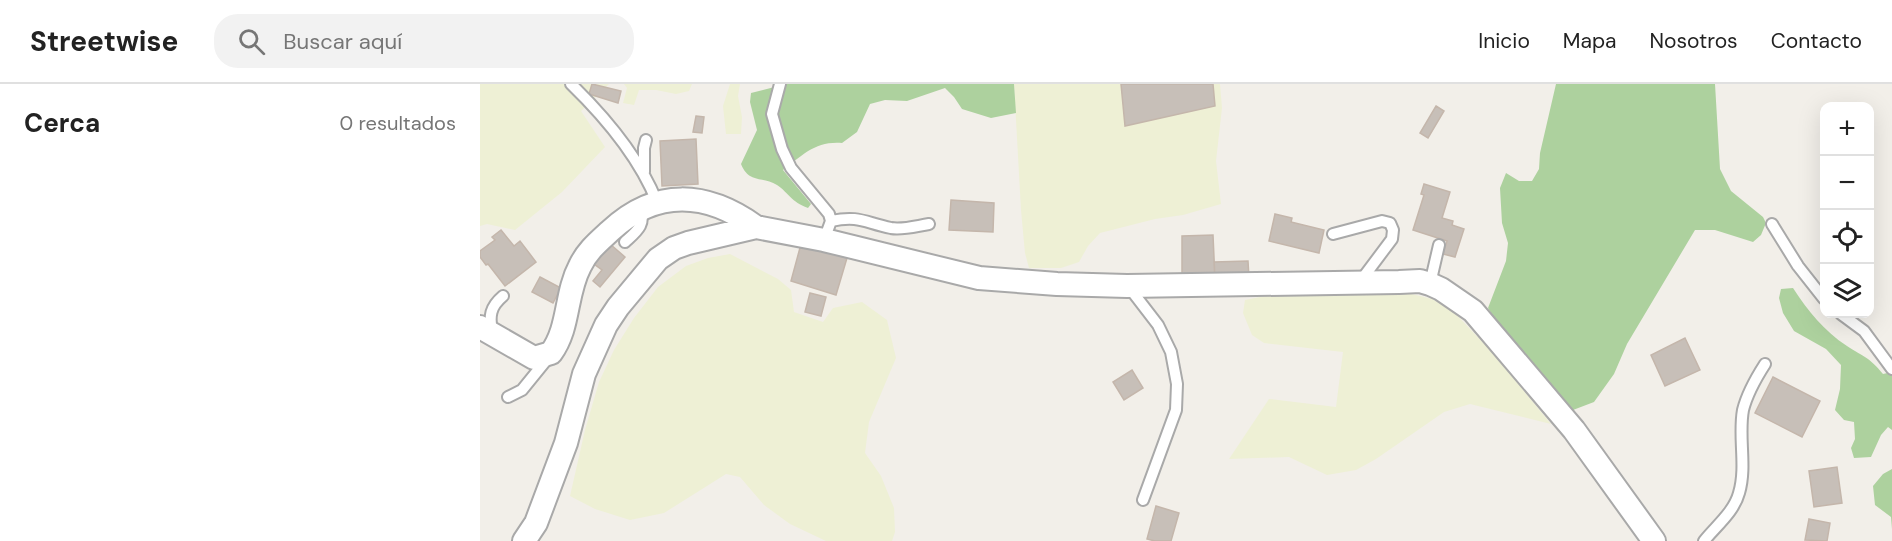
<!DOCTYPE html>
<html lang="es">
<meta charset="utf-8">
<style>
body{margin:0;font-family:"DM Sans",sans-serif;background:#f2f2f2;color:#222}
.controls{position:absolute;right:18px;top:18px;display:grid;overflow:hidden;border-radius:12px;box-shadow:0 6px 24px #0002}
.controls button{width:54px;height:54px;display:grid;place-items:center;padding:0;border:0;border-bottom:2px solid #e0e0e0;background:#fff;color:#222;font:30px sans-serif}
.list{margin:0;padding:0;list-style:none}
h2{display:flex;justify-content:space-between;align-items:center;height:78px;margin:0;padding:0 24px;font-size:26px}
h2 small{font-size:20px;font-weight:400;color:#767676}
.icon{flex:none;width:33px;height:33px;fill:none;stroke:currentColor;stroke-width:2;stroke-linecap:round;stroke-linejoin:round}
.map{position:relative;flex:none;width:1412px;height:457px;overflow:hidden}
header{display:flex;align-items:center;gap:36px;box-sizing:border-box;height:84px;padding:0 30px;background:#fff;border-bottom:2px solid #e0e0e0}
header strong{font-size:28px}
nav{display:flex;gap:33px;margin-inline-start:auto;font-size:21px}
.search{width:420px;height:54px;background:#f2f2f2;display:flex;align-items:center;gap:15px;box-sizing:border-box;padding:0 21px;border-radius:24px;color:#767676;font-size:22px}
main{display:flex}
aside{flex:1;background:#fff}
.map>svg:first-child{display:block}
</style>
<header>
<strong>Streetwise</strong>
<div class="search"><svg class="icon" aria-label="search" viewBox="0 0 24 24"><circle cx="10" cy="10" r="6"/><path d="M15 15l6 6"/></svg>Buscar aquí</div>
<nav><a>Inicio</a><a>Mapa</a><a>Nosotros</a><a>Contacto</a></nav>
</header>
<main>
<aside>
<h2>Cerca<small>0 resultados</small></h2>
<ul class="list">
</ul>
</aside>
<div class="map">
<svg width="1412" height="457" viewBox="0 0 1412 457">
<rect width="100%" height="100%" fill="#f2efe9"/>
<!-- farmland -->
<path fill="#eef0d5" d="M 0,0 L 129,0 L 101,27 L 125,63 L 82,108 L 35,146 L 7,140 L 0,142 Z
M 144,0 L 212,0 L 209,7 L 196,10 L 176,6 L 159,6 L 154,21 L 143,19 L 147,4 Z
M 250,0 L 260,0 L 258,12 L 262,33 L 261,50 L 246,50 L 243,22 Z
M 534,0 L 740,0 L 742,24 L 736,77 L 741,120 L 703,131 L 675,135 L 620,149 L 608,162 L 599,178 L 581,184 L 549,184 L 545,169 L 541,126 Z
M 250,170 L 298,195 L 311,206 L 314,228 L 343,238 L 353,224 L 382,218 L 407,236 L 416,274 L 389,338 L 385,369 L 401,392 L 414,424 L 415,448 L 412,457 L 346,457 L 310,440 L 284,421 L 260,393 L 246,390 L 184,429 L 150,436 L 115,425 L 90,412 L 105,346 L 119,298 L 134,266 L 154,234 L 178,203 L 206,182 L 228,174 Z
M 928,209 L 952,215 L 972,226 L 1011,267 L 1071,340 L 990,320 L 964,328 L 896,375 L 876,386 L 847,391 L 809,373 L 749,375 L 789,315 L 856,323 L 863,268 L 784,259 L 772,251 L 763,229 L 765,216 L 785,212 Z"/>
<!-- forest -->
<path fill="#add19e" d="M 306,0 L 534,0 L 536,29 L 511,34 L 482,25 L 474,13 L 465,4 L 427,17 L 405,16 L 390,20 L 377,48 L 362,59 C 335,57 323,71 303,86 L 331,120 L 328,124 C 311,118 309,109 297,101 C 283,92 269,100 261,80 L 277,46 L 270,18 L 271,9 Z
M 1076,0 L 1235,0 L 1240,85 L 1251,107 L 1283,133 L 1286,139 L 1281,151 L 1273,158 L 1235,146 L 1215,146 L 1147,260 L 1134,290 L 1114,318 L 1093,326 C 1064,305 1027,255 1008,224 L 1026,177 L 1028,159 L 1022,139 L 1020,104 L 1026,89 L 1039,97 L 1052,97 L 1059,85 L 1060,69 Z
M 1313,204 C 1328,227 1344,247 1367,262 C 1384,273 1389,273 1403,290 L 1412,288 L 1412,346 L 1408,343 L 1401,351 L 1391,373 L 1374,374 L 1371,364 L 1375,355 L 1374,338 L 1364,336 L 1355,326 L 1360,305 L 1361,281 L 1346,265 L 1314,247 L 1303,229 L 1299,214 L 1301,205 Z
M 1412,385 L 1412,445 L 1411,433 L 1395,421 L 1393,402 L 1403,390 Z"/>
<!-- building -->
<path fill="#c7bfb8" stroke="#c4b6ab" stroke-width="1.5" d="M 112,0 L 141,7 L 138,19 L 109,10 Z
M 641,0 L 733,0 L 735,22 L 645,42 Z
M 956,22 L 964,27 L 948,54 L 940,49 Z
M 216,32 L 224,33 L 222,49 L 213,48 Z
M 216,55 L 218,100 L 182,102 L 180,57 Z
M 944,100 L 970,108 L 962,134 L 973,137 L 972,141 L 984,145 L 975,173 L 963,170 L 967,157 L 933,146 L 944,111 L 941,110 Z
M 471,116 L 514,119 L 513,148 L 469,146 Z
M 795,130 L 812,134 L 811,138 L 844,146 L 839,169 L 789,157 Z
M 21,146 L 34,162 L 40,157 L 56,178 L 25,202 L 8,180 L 6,181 L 0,173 L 0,167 L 15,156 L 12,153 Z
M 733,151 L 735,196 L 702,197 L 702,152 Z
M 130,160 L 145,173 L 120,203 L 113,197 L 122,186 L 114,180 Z
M 321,160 L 367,174 L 356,211 L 311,197 Z
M 768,177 L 769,194 L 735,196 L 734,178 Z
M 60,193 L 81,204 L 73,219 L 52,208 Z
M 330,209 L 346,213 L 341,232 L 325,228 Z
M 1205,254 L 1220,286 L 1185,302 L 1171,271 Z
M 652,286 L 663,304 L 644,316 L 633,298 Z
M 1293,293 L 1340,317 L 1322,353 L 1275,329 Z
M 1357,383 L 1362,419 L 1334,423 L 1329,387 Z
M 676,422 L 699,429 L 691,457 L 675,457 L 667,455 Z
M 1329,435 L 1350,439 L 1347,457 L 1325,456 Z"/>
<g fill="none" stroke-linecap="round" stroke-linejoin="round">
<!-- lane casing -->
<g stroke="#a9a9a9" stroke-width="14">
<path id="lane" d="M 91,0 C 125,33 159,73 177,118
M 300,0 L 292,30 L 302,65 L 311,84 L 349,130 L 351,137 L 344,156
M 164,88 L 164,64 L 166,56
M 351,137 C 380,131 385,139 411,144 C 423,146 436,142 449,140
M 1292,140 L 1318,182 L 1344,215
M 853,150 L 902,137 L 910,139 L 913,146 L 912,155 L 879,199
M 145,158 C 157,147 166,141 160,124
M 950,200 L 959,161
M 648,202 L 678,241 L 691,268 L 697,300 L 696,326 L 663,416
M 1361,230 L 1384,247 L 1412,285
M 12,248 C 9,232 10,223 23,212
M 28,313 L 42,306 L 68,274
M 1224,457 C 1236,442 1254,428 1259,409 C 1267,382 1258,353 1263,326 C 1267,310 1276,294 1285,280"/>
</g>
<!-- street casing -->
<g stroke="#a9a9a9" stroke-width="26">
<path id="street" d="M 0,243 L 54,274 L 71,269 C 90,243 85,210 100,182 C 107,167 118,158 130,147 C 176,104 226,107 276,143
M 44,457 L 56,439 L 86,359 L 104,290 L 126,241 L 138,223 L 178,175 L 194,164 L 208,159 L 276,143 L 344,156 L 499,194 L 577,200 L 647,202 L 919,198 L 940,197 L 950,200 L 961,205 L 993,227 L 1094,346 L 1174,457"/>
</g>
<!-- lane -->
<use href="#lane" stroke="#fff" stroke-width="10"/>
<!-- street -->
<use href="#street" stroke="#fff" stroke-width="22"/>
</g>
</svg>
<div class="controls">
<button>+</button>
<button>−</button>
<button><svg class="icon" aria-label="locate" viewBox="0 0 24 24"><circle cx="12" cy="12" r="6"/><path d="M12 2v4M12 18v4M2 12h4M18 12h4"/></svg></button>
<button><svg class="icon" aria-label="layers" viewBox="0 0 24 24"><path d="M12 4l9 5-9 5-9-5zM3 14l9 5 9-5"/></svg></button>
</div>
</div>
</main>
